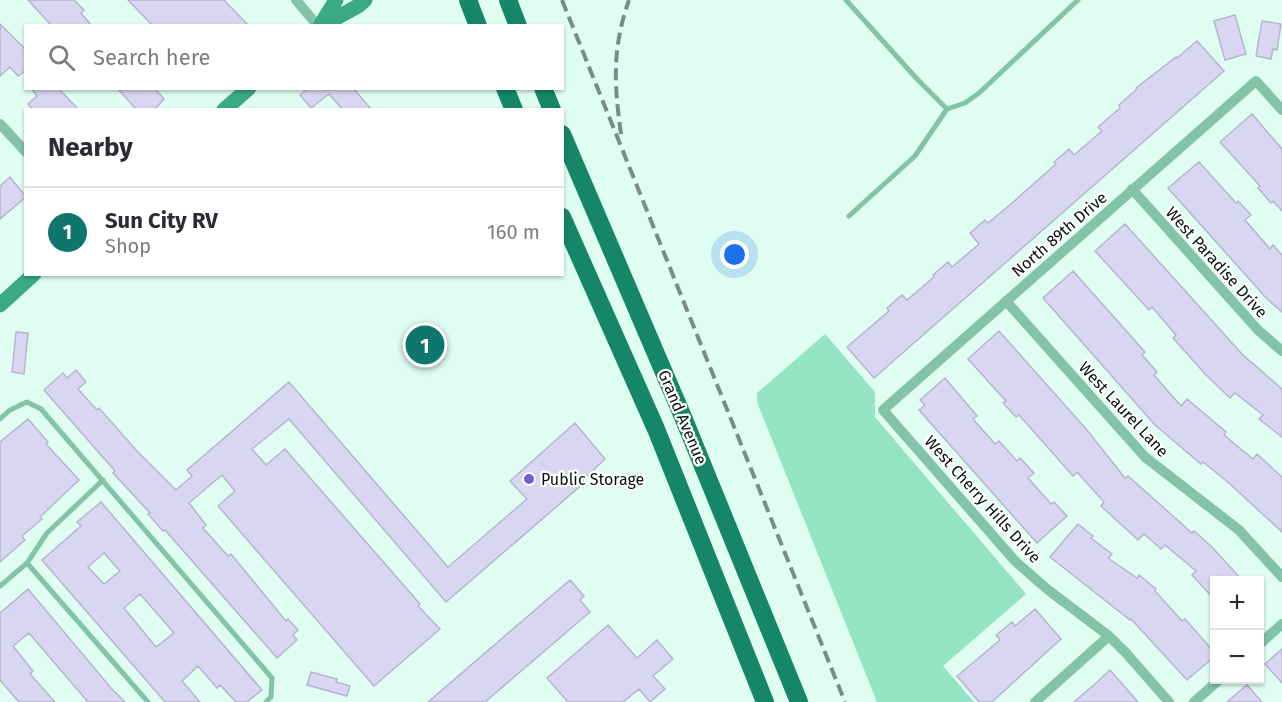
<!DOCTYPE html>
<meta charset="utf-8">
<style>
body{margin:0;font-family:"Fira Sans",sans-serif;background:#f7f7f7;color:#2b2b33}
.controls{position:absolute;right:18px;bottom:18px;display:grid;overflow:hidden;border-radius:0px;box-shadow:0 2px 4px #0004}
.controls button{width:54px;height:54px;display:grid;place-items:center;padding:0;border:0;border-bottom:2px solid #e1e1e2;background:#fff;color:#2b2b33;font:30px sans-serif}
.you{position:absolute;left:735px;top:255px;width:21px;height:21px;margin:-15px;border:4px solid #fff;border-radius:50%;background:#1a73e8;box-shadow:0 0 0 9px #1a73e833}
.badge{display:grid;place-items:center;width:39px;height:39px;border-radius:50%;background:#0f766e;color:#fff;font-size:20px;font-weight:700}
.pin{position:absolute;translate:-50% -50%;border:3px solid #fff;box-shadow:0 2px 6px #0006}
.list{margin:0;padding:0;list-style:none}
h2{display:flex;justify-content:space-between;align-items:center;height:78px;margin:0;padding:0 24px;font-size:26px}
h2 small{font-size:20px;font-weight:400;color:#7c7c81}
.list li{display:grid;grid-template-columns:39px 1fr auto;gap:18px;align-items:center;box-sizing:border-box;height:90px;padding:0 24px;border-top:2px solid #e1e1e2}
.list b{display:block;font-size:22px;white-space:nowrap}
.list p{margin:0;font-size:20px;white-space:nowrap;color:#7c7c81}
.list em{font-size:20px;font-style:normal;color:#7c7c81}
.icon{flex:none;width:33px;height:33px;fill:none;stroke:currentColor;stroke-width:2;stroke-linecap:round;stroke-linejoin:round}
.map{position:relative;flex:none;width:1282px;height:702px;overflow:hidden}
.search{position:absolute;background:#fff;box-shadow:0 2px 4px #0004;left:24px;top:24px;width:540px;height:66px;display:flex;align-items:center;gap:15px;box-sizing:border-box;padding:0 21px;border-radius:0px;color:#7c7c81;font-size:22px}
.panel{position:absolute;background:#fff;box-shadow:0 2px 4px #0004;left:24px;top:108px;width:540px;height:168px;border-radius:0px}
.map>svg:first-child{display:block}
</style>
<div class="map">
<svg width="1282" height="702" viewBox="0 0 1282 702">
<rect width="100%" height="100%" fill="#dffdf0"/>
<!-- green -->
<path fill="#94e3c4" d="M 825,334 L 875,392 L 875,417 L 1026,594 L 943,666 L 974,702 L 877,702 L 757,402 L 757,393 Z"/>
<!-- building -->
<path fill="#d8d6f0" stroke="#b6b5ce" stroke-width="1.5" fill-rule="evenodd" d="M 28,0 L 74,0 L 84,10 L 81,13 L 92,26 L 52,26 Z
M 128,0 L 224,0 L 249,26 L 153,26 Z
M 1235,15 L 1246,54 L 1225,60 L 1214,21 Z
M 1262,21 L 1281,24 L 1277,50 L 1273,49 L 1271,59 L 1256,56 Z
M 0,24 L 26,50 L 26,70 L 18,76 L 10,67 L 0,76 Z
M 1197,41 L 1224,71 L 874,378 L 847,347 L 889,311 L 887,308 L 902,295 L 907,300 L 934,277 L 933,275 L 948,262 L 952,267 L 979,244 L 970,233 L 985,220 L 988,223 L 1011,204 L 1056,164 L 1054,162 L 1069,149 L 1074,155 L 1102,131 L 1098,127 L 1120,108 L 1119,105 L 1137,89 L 1136,88 L 1176,57 L 1177,58 Z
M 31,88 L 58,88 L 79,110 L 33,110 L 28,104 L 37,96 Z
M 117,88 L 154,88 L 164,99 L 154,110 L 137,110 Z
M 308,88 L 353,88 L 372,110 L 343,110 L 329,94 L 311,108 L 300,95 Z
M 1252,114 L 1282,149 L 1282,211 L 1273,201 L 1271,203 L 1258,188 L 1260,186 L 1220,142 Z
M 1199,162 L 1236,203 L 1238,201 L 1251,215 L 1245,220 L 1270,249 L 1273,245 L 1282,255 L 1282,312 L 1267,299 L 1168,188 Z
M 10,177 L 26,197 L 0,219 L 0,186 Z
M 1125,224 L 1242,354 L 1282,389 L 1282,437 L 1259,419 L 1263,415 L 1235,393 L 1230,398 L 1206,375 L 1173,338 L 1176,335 L 1152,307 L 1149,310 L 1095,251 Z
M 1073,271 L 1145,352 L 1142,355 L 1157,372 L 1154,375 L 1181,406 L 1187,399 L 1226,432 L 1224,435 L 1253,459 L 1257,454 L 1282,477 L 1282,532 L 1230,484 L 1203,462 L 1201,464 L 1155,425 L 1043,298 Z
M 999,331 L 1087,430 L 1125,478 L 1128,476 L 1192,533 L 1194,531 L 1212,547 L 1242,580 L 1215,580 L 1215,600 L 1192,575 L 1196,571 L 1165,545 L 1161,549 L 1144,534 L 1138,540 L 1101,506 L 1104,502 L 1077,472 L 1073,476 L 1019,415 L 1016,417 L 1003,403 L 1006,401 L 968,359 Z
M 16,332 L 28,333 L 24,374 L 12,372 Z
M 76,370 L 86,382 L 78,389 L 97,410 L 99,408 L 137,451 L 176,490 L 192,476 L 187,470 L 289,382 L 448,567 L 527,499 L 510,481 L 575,423 L 605,459 L 583,480 L 584,483 L 446,602 L 289,419 L 252,449 L 266,465 L 285,449 L 420,604 L 418,606 L 440,629 L 374,686 L 218,506 L 235,491 L 222,475 L 189,503 L 206,525 L 203,528 L 228,556 L 231,554 L 286,621 L 288,619 L 298,630 L 293,635 L 297,640 L 277,658 L 165,530 L 163,531 L 148,514 L 150,513 L 113,473 L 115,471 L 44,390 L 63,373 L 67,378 Z
M 945,378 L 977,416 L 973,419 L 995,444 L 999,441 L 1017,461 L 1020,458 L 1034,473 L 1028,478 L 1051,504 L 1054,502 L 1067,516 L 1037,543 L 919,410 L 925,405 L 920,400 Z
M 28,419 L 48,442 L 46,444 L 79,480 L 40,517 L 42,519 L 22,536 L 25,540 L 0,562 L 0,442 Z
M 101,502 L 262,690 L 247,702 L 236,702 L 220,685 L 217,688 L 198,666 L 182,681 L 200,702 L 165,702 L 42,560 L 81,526 L 77,522 ZM 104,553 L 120,571 L 104,584 L 88,567 ZM 140,594 L 174,633 L 156,647 L 124,608 Z
M 1078,524 L 1093,536 L 1091,538 L 1112,554 L 1108,558 L 1137,578 L 1139,575 L 1156,589 L 1155,591 L 1182,621 L 1185,619 L 1215,653 L 1215,656 L 1187,680 L 1131,619 L 1130,620 L 1050,557 Z
M 570,580 L 584,596 L 580,600 L 590,612 L 485,702 L 428,702 Z
M 28,589 L 111,688 L 125,702 L 88,702 L 29,633 L 13,646 L 33,671 L 30,674 L 55,702 L 19,702 L 0,680 L 0,613 Z
M 1035,609 L 1061,639 L 992,702 L 979,702 L 957,676 L 1000,640 L 996,635 L 1012,622 L 1015,626 Z
M 608,625 L 637,658 L 657,640 L 673,659 L 653,676 L 665,689 L 650,702 L 639,689 L 623,702 L 568,702 L 547,678 Z
M 1282,649 L 1282,683 L 1265,664 Z
M 1110,670 L 1138,702 L 1074,702 L 1095,684 Z
M 311,672 L 337,679 L 336,682 L 350,686 L 347,696 L 307,685 Z
M 1247,685 L 1262,702 L 1227,702 Z"/>
<g fill="none" stroke-linecap="round" stroke-linejoin="round">
<!-- service -->
<path stroke="#83c3a9" stroke-width="5" d="M 846,0 L 917,79 L 947,109 L 965,103 L 979,93 L 1078,0
M 849,216 L 915,156 L 947,109
M 0,419 L 10,410 L 27,402 L 41,409 L 272,678 L 271,697 L 266,702
M 27,563 L 148,702
M 0,586 L 27,563 L 47,533 L 103,480"/>
<!-- minor -->
<path stroke="#83c3a9" stroke-width="10" d="M 296,0 L 318,26
M 0,124 L 26,152
M 1132,189 L 1258,330 L 1282,351
M 1006,301 L 1145,457 L 1239,530 L 1282,577
M 1260,644 L 1282,624
M 1035,702 L 1109,636
M 1169,702 L 1126,653 L 1109,636 L 1047,589 L 1015,561 L 883,410 L 1256,81 L 1282,110
M 1194,702 L 1219,680"/>
<!-- secondary -->
<path stroke="#3aa985" stroke-width="15" d="M 320,26 L 336,0
M 322,26 L 358,6 L 365,0
M 224,110 L 249,88
M 0,305 L 34,274"/>
<!-- trunk -->
<path stroke="#158666" stroke-width="18" d="M 468,0 L 478,26
M 508,0 L 518,26
M 505,88 L 514,110
M 543,88 L 552,110
M 562,134 L 683,417 L 799,702
M 562,217 L 656,429 L 765,702"/>
<!-- rail -->
<path stroke="#798d85" stroke-width="4" stroke-dasharray="12 6" stroke-linecap="butt" d="M 562,0 L 845,702
M 621,134 C 614,84 612,48 629,0"/>
</g>
<!-- markers -->
<circle fill="#735cd6" stroke="#fff" stroke-width="2" cx="529" cy="479" r="6"/>
<g text-anchor="middle" stroke-width="4.5" stroke-linejoin="round" paint-order="stroke">
<!-- street labels -->
<g font-size="16" fill="#050f0b" stroke="#fff">
<text transform="translate(1059 234) rotate(-41)" y="6">North 89th Drive</text>
<text transform="translate(1217 262) rotate(48)" y="6">West Paradise Drive</text>
<text transform="translate(1124 409) rotate(47)" y="6">West Laurel Lane</text>
<text transform="translate(683 417) rotate(67)" y="6">Grand Avenue</text>
<text transform="translate(983 499) rotate(48)" y="6">West Cherry Hills Drive</text>
</g>
<!-- poi labels -->
<g font-size="16" fill="#050f0b" stroke="#fff" text-anchor="start">
<text x="541" y="485">Public Storage</text>
</g>
</g>
</svg>
<div class="controls">
<button>+</button>
<button>−</button>
</div>
<div class="you"></div>
<div class="pin badge" style="left:425px;top:345px">1</div>
<div class="search"><svg class="icon" aria-label="search" viewBox="0 0 24 24"><circle cx="10" cy="10" r="6"/><path d="M15 15l6 6"/></svg>Search here</div>
<section class="panel">
<h2>Nearby<small></small></h2>
<ul class="list">
<li><span class="badge">1</span><div><b>Sun City RV</b><p>Shop</p></div><em>160 m</em></li>
</ul>
</section>
</div>
